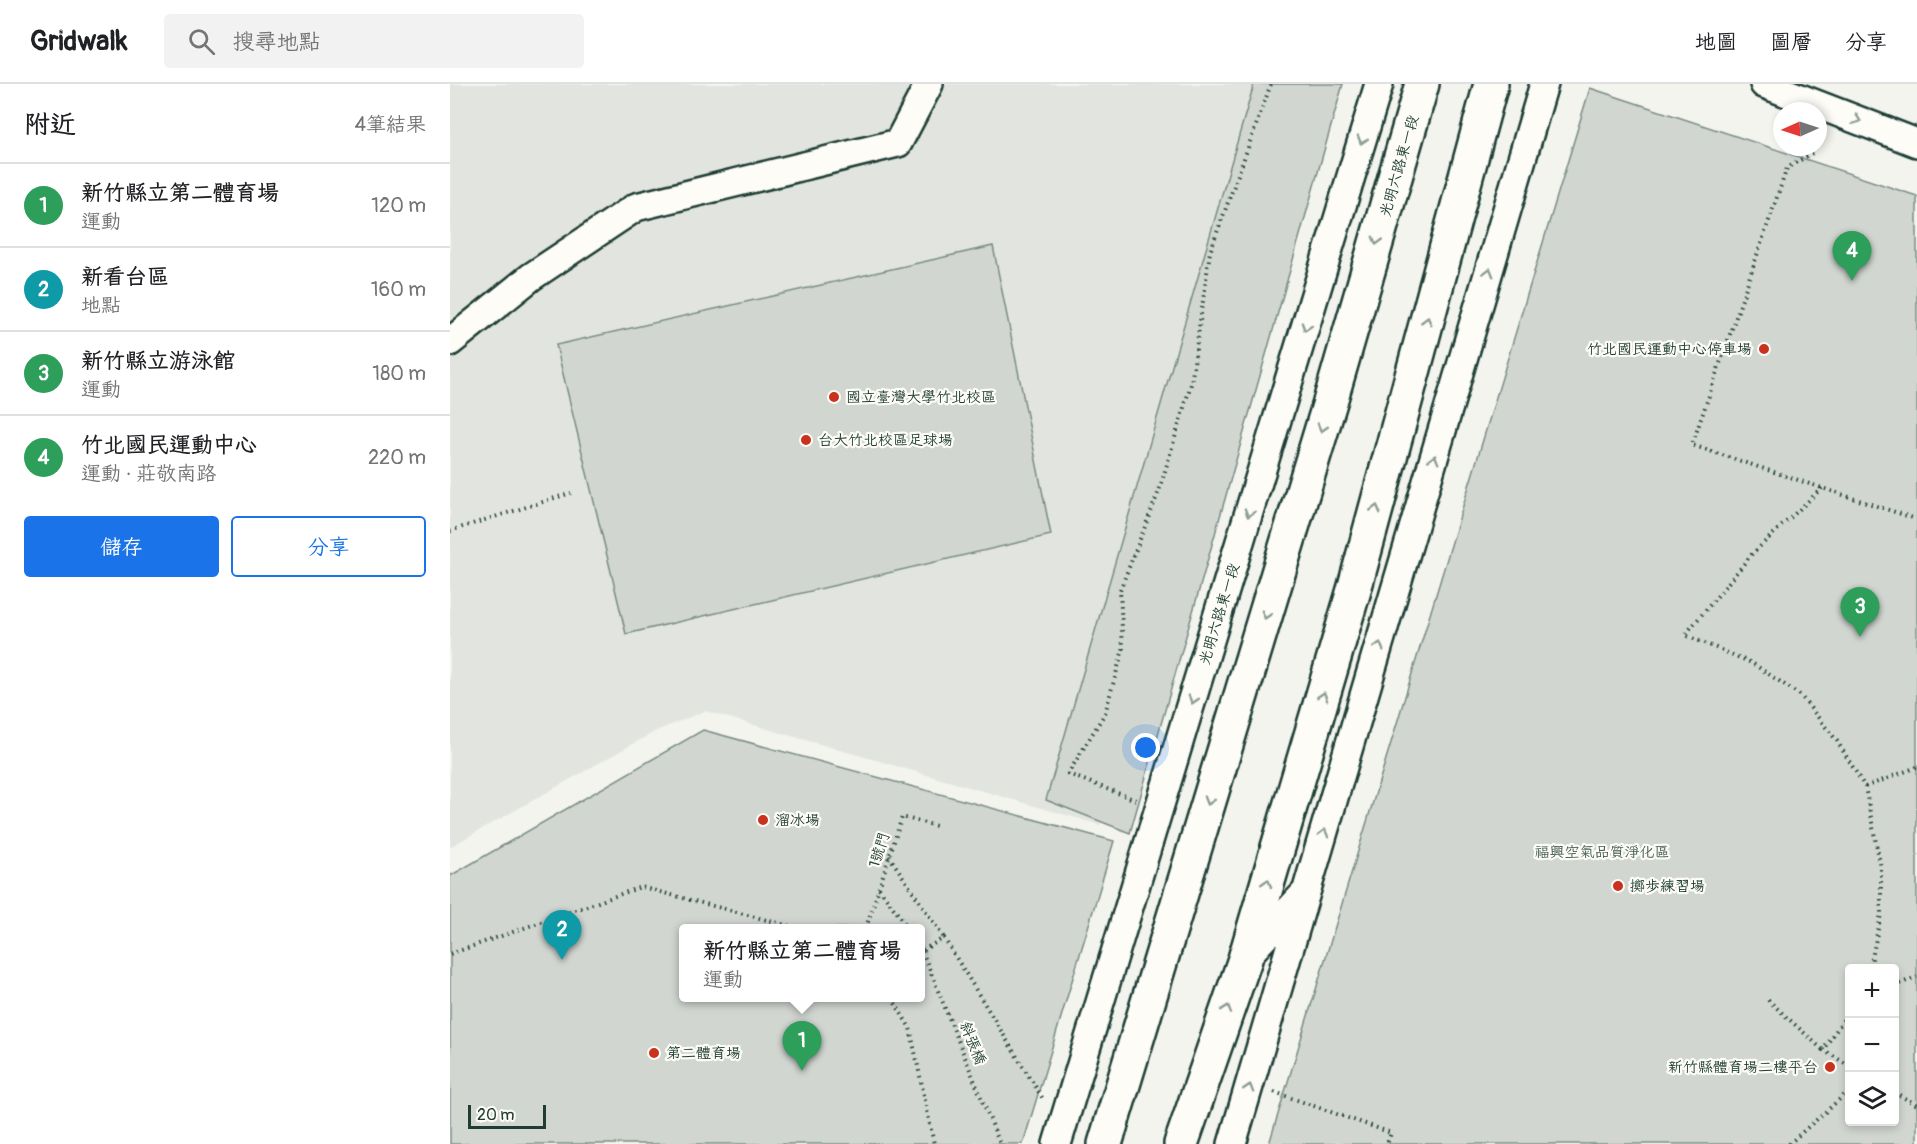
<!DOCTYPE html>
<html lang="zh-TW">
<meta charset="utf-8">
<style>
body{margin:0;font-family:Pangolin,"LXGW WenKai TC",sans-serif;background:#f2f2f2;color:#202124}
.controls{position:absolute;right:18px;bottom:18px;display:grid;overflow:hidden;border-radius:6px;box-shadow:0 3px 9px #0003}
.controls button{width:54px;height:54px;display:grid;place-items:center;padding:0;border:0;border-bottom:2px solid #e0e0e0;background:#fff;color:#202124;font:30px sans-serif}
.compass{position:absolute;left:1323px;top:18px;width:54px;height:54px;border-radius:50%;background:#fff;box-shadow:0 3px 9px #0003;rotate:267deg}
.scale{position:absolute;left:18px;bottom:15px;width:78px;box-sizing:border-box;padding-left:6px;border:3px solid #1f3d34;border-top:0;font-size:16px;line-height:21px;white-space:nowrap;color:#1f3d34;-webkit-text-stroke:4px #fdfcf7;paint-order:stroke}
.you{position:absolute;left:696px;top:664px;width:21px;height:21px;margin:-15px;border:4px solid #fff;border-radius:50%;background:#1a73e8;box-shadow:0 0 0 9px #1a73e833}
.badge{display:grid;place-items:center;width:39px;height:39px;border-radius:50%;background:#1a73e8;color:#fff;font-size:20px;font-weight:700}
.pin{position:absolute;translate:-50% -50px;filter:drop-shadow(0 2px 3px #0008)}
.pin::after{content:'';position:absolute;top:32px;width:21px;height:18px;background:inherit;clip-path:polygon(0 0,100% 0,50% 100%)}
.popup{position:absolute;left:229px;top:840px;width:246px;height:78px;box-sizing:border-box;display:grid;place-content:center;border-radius:6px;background:#fff;filter:drop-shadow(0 2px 4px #0005);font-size:20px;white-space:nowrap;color:#757577}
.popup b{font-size:22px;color:#202124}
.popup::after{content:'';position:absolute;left:50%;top:100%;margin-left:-12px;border:12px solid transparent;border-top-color:#fff}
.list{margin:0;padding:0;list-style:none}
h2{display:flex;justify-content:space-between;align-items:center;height:78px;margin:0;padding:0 24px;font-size:26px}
h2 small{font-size:20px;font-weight:400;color:#757577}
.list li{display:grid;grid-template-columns:39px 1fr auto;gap:18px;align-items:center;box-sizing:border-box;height:84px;padding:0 24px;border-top:2px solid #e0e0e0}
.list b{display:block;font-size:22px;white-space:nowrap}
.list p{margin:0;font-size:20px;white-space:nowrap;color:#757577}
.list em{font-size:20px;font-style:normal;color:#757577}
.actions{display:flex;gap:12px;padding:18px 24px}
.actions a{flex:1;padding:14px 0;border:2px solid #1a73e8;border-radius:6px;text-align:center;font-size:21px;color:#1a73e8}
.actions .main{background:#1a73e8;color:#fff}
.icon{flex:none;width:33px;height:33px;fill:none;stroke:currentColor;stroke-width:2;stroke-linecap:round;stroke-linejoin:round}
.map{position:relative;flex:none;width:1467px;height:1060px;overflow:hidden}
header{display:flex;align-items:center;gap:36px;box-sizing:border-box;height:84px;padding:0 30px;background:#fff;border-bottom:2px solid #e0e0e0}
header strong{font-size:28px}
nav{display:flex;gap:33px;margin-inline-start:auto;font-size:21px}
.search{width:420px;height:54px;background:#f2f2f2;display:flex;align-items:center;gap:15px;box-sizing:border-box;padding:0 21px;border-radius:6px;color:#757577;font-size:22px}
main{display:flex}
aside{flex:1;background:#fff}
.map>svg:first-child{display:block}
</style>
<header>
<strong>Gridwalk</strong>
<div class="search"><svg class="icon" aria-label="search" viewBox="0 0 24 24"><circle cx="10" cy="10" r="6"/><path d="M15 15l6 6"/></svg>搜尋地點</div>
<nav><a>地圖</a><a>圖層</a><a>分享</a></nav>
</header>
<main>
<aside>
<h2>附近<small>4筆結果</small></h2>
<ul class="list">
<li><span class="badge" style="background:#2e9e5b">1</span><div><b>新竹縣立第二體育場</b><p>運動</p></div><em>120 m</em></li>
<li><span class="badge" style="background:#0f9aa8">2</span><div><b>新看台區</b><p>地點</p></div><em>160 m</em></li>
<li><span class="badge" style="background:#2e9e5b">3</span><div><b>新竹縣立游泳館</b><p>運動</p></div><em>180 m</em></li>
<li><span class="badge" style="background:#2e9e5b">4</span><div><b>竹北國民運動中心</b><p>運動 · 莊敬南路</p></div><em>220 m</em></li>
</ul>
<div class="actions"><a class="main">儲存</a><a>分享</a></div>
</aside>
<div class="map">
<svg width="1467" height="1060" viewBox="0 0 1467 1060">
<rect width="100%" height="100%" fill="#f4f4ef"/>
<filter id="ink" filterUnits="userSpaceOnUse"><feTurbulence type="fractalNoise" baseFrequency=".0167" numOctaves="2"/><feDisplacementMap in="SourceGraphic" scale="12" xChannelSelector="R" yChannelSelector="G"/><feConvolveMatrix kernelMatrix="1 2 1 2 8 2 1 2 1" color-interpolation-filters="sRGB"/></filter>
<g filter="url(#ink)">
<!-- built -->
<path fill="#e2e5df" d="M 0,0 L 855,0 L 650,741 L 255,627 L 206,647 L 0,763 Z"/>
<!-- green -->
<path fill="#d1d6d1" stroke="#788a82" stroke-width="1.5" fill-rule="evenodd" d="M 804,0 L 893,0 L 680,749 L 596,716 Z
M 1140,4 L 1467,112 L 1467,1060 L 819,1060 ZM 1400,884 L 1444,884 L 1444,1038 L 1400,1038 Z
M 543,162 L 601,451 L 176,550 L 106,261 Z
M 253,646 L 664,757 L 573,1060 L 0,1060 L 0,792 ZM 470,844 L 470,914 L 234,914 L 234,844 Z"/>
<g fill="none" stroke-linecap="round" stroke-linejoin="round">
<!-- minor casing -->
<g stroke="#1f3d34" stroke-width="32">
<path id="minor" d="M 1314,0 L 1467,59
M 0,258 L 81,193 L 186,123 L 448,59 L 479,0
M 796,873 L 853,811
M 607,1060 L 929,0
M 782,1060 L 1094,0"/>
</g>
<!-- major casing -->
<g stroke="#1f3d34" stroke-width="38">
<path id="major" d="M 655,1060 L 880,318 L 972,0
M 731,1060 L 795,875 L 904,506 L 1041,0"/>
</g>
<!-- path -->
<path stroke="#1f3d34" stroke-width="4" stroke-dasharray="1.5 4.5" stroke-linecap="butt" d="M 1362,69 L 1337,84 L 1242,361 L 1463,434
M 1372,404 L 1302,470 L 1235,551 L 1302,579 L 1350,611 L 1387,657 L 1415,703 L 1431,784 L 1431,830 L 1420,884
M 0,447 L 121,409
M 1415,703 L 1467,683
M 686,716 L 618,690 L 655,629 L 673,565 L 670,506 L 709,407 L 741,300 L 760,168 L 821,0
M 439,772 L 494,854
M 429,804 L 458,844
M 416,844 L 452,733 L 490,743
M 470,862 L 550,1060
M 473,866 L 494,854 L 593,1015
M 0,870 L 191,803 L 347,844
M 1444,902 L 1467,893
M 442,914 L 460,944 L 484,1060
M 1318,916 L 1373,966
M 1400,926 L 1373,966 L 1400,982
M 824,1008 L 941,1049 L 937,1060
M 1444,1008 L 1467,1021
M 1339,1060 L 1400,1006"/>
<!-- minor -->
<use href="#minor" stroke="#fdfcf7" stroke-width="27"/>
<!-- major -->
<use href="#major" stroke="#fdfcf7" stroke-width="33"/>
</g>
<!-- one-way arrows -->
<defs><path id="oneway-chevron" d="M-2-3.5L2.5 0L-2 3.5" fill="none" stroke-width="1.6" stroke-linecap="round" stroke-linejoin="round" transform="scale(1.5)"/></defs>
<g stroke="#8e9c96">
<use href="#oneway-chevron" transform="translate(1407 36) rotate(21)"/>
<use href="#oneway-chevron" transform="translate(912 56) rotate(107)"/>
<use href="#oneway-chevron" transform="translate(927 157) rotate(106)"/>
<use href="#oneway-chevron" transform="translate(1039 188) rotate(-74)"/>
<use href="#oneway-chevron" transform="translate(977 237) rotate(-75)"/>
<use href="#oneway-chevron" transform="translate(856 243) rotate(107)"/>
<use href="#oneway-chevron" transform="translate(872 344) rotate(107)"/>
<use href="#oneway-chevron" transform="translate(984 375) rotate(-74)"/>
<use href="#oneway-chevron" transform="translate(926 425) rotate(-75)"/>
<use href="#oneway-chevron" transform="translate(799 429) rotate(107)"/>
<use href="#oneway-chevron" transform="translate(816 531) rotate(107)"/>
<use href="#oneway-chevron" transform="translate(929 562) rotate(-74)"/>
<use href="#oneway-chevron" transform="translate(873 612) rotate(-73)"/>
<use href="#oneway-chevron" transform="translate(743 616) rotate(107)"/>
<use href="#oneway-chevron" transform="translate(759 717) rotate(107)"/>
<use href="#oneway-chevron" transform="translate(874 749) rotate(-74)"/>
<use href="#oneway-chevron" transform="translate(817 799) rotate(-73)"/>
<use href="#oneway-chevron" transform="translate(777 925) rotate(-71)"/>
<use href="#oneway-chevron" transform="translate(799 1004) rotate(-73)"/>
</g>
</g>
<!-- markers -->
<g fill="#c8321e" stroke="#fdfcf7" stroke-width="2">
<circle cx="1314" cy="265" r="6"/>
<circle cx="384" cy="313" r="6"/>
<circle cx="356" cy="356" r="6"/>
<circle cx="313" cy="736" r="6"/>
<circle cx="1168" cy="802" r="6"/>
<circle cx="204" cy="969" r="6"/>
<circle cx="1380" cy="983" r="6"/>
</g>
<g text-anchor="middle" stroke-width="4.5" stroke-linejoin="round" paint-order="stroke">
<!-- street labels -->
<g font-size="15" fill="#1f3d34" stroke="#fdfcf7">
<text transform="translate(949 82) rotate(-74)" y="5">光明六路東一段</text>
<text transform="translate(769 530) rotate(-73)" y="5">光明六路東一段</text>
<text transform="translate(429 766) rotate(-72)" y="5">1號門</text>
<text transform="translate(523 959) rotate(68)" y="5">斜張橋</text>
</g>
<!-- poi labels -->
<g font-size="15" fill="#1f3d34" stroke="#fdfcf7" text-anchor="start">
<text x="1302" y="270" text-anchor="end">竹北國民運動中心停車場</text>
<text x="396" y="318">國立臺灣大學竹北校區</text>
<text x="368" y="361">台大竹北校區足球場</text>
<text x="325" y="741">溜冰場</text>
<text x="1180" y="807">擲歩練習場</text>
<text x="216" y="974">第二體育場</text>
<text x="1368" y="988" text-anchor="end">新竹縣體育場二樓平台</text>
</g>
<!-- park labels -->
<g font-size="15" fill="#435c53" stroke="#fdfcf7">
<text x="1152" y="773">福興空氣品質淨化區</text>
</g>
</g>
</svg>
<div class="controls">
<button>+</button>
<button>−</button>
<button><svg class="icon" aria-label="layers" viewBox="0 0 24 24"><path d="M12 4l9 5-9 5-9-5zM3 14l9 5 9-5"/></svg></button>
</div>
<svg class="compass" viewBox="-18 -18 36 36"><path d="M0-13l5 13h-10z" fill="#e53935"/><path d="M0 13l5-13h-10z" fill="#757577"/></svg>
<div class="scale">20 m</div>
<div class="you"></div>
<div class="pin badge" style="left:352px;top:987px;background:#2e9e5b">1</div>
<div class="popup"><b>新竹縣立第二體育場</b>運動</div>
<div class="pin badge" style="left:112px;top:876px;background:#0f9aa8">2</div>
<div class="pin badge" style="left:1410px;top:553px;background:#2e9e5b">3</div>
<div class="pin badge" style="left:1402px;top:197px;background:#2e9e5b">4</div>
</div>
</main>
